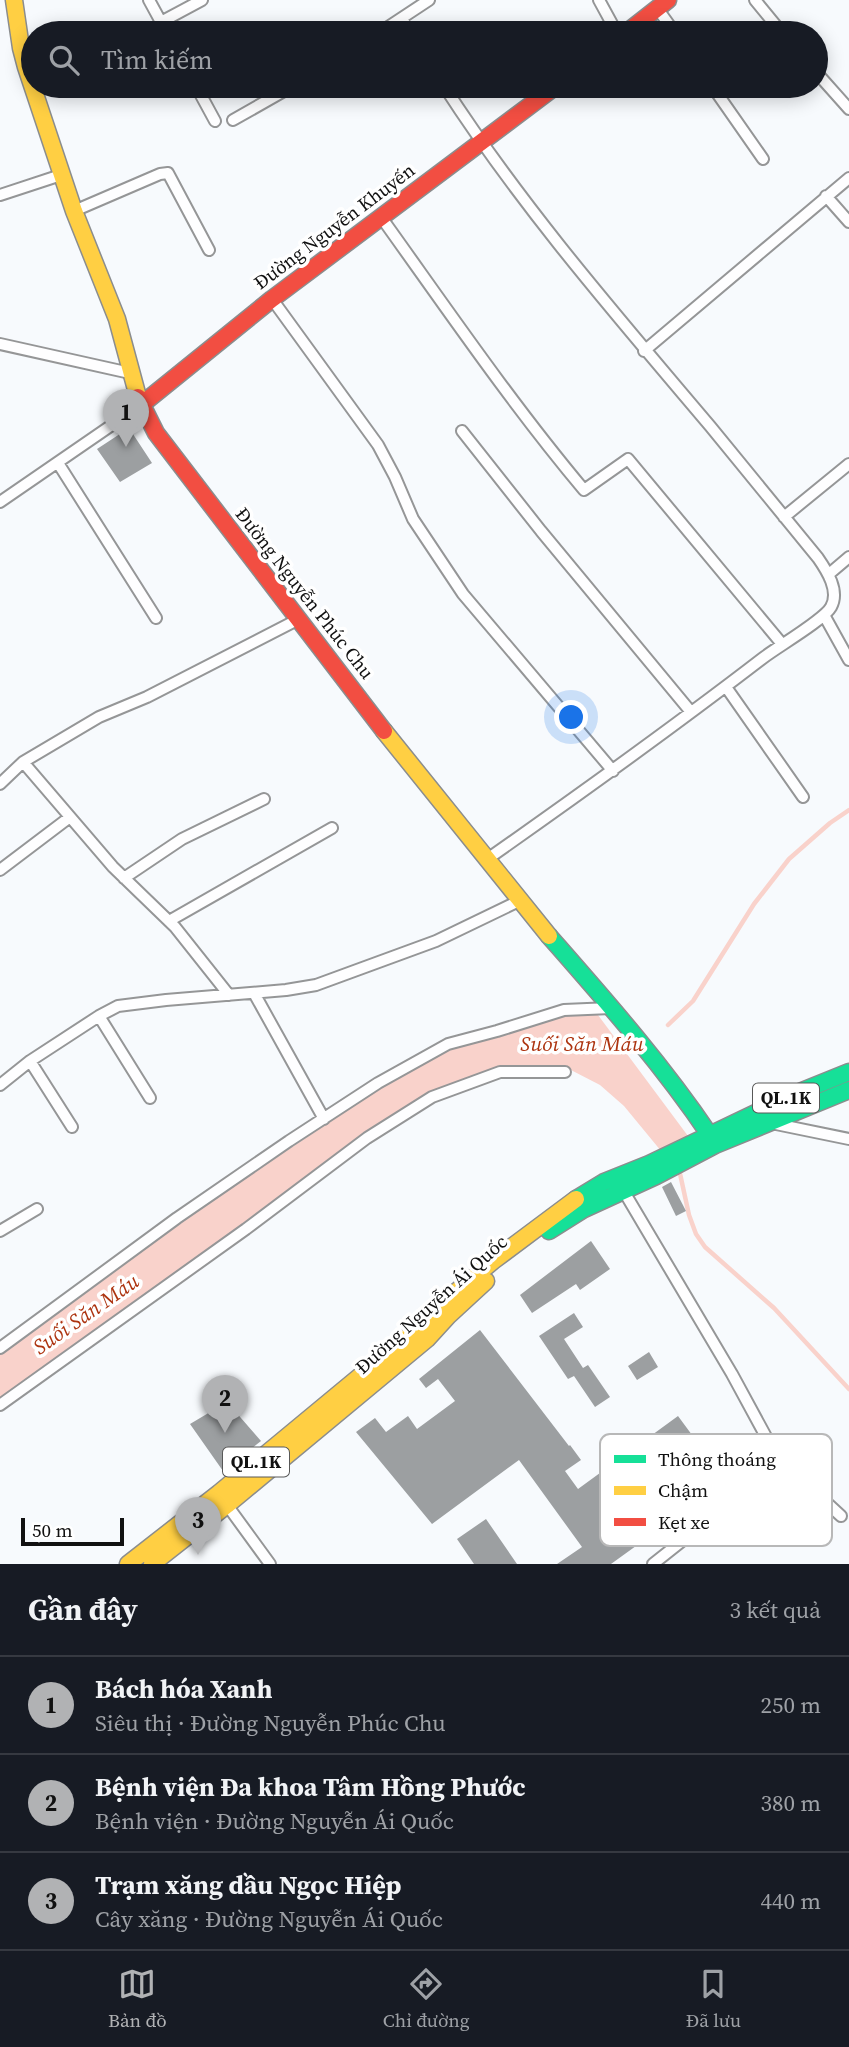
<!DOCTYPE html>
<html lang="vi">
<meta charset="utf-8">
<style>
body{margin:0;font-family:"Source Serif 4",serif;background:#242831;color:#f1f3f6}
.scale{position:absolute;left:21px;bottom:18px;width:103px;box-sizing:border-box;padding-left:7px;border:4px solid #111;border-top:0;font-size:19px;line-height:24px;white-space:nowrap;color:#111;-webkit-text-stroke:5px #fff;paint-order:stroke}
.you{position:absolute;left:572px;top:718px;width:24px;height:24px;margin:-18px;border:5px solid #fff;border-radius:50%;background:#1a73e8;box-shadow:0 0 0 10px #1a73e833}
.badge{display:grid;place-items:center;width:46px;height:46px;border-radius:50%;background:#b1b2b4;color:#111;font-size:23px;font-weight:700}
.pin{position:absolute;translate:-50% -58px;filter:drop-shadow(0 2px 4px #0008)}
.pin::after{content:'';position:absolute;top:37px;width:24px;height:21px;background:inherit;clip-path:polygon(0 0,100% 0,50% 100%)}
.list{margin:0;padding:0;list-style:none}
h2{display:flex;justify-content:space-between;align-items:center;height:91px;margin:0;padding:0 28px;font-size:30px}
h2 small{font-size:23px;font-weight:400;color:#9ea1a6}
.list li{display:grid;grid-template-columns:46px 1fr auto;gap:21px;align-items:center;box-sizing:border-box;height:98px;padding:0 28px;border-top:2px solid #363941}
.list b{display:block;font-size:26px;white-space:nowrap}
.list p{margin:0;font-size:23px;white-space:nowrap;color:#9ea1a6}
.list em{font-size:23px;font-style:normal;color:#9ea1a6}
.icon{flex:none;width:38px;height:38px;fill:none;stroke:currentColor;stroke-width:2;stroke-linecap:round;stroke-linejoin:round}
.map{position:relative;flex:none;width:849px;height:1564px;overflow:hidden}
.search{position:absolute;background:#171b24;box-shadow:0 4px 18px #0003;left:21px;right:21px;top:21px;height:77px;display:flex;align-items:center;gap:18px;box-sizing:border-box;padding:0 24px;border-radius:38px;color:#9ea1a6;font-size:26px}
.sheet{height:385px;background:#171b24}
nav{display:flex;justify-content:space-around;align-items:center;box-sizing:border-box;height:98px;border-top:2px solid #363941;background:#171b24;font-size:19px;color:#9ea1a6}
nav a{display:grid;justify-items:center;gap:4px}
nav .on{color:#b1b2b4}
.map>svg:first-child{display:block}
</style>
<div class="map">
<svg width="849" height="1564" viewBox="0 0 849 1564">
<rect width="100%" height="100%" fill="#f7fafd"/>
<!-- water -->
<path fill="#f9d2cb" d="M 563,1015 L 598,1015 L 688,1136 L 701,1159 L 680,1174 L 624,1106 L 600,1085 L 567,1068 L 499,1067 L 429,1093 L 0,1399 L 0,1354 L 182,1220 L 381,1088 L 449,1049 Z"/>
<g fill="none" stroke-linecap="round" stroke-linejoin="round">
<!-- stream -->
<path stroke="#f9d2cb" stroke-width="4.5" d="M 668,1025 L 693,1001 L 754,904 L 789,859 L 830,823 L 849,810
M 679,1169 L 689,1215 L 696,1234 L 705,1247 L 774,1308 L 849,1389"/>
</g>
<!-- building -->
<path fill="#9c9fa1" d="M 129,428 L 152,463 L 120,482 L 97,449 Z
M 671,1182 L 686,1211 L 676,1216 L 662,1187 Z
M 591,1241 L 610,1269 L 580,1290 L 576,1284 L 532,1313 L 520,1295 Z
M 574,1313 L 583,1327 L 564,1339 L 583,1368 L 588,1365 L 610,1397 L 595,1407 L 574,1376 L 568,1379 L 539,1336 Z
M 480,1330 L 569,1446 L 570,1445 L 581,1460 L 565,1471 L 578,1489 L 678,1416 L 726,1481 L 611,1564 L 557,1564 L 582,1547 L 519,1460 L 432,1524 L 356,1432 L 375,1418 L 386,1432 L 408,1416 L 417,1429 L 455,1401 L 438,1379 L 426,1388 L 419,1379 Z
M 649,1352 L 658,1367 L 637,1380 L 628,1366 Z
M 227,1402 L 261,1441 L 223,1471 L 190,1424 Z
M 486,1519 L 517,1564 L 474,1564 L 457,1539 Z"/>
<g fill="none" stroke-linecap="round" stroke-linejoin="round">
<!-- street casing -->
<g stroke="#959697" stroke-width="14">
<path id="street" d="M 149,0 L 167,33
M 599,0 L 617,33
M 755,0 L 782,33
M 657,8 L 675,33
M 402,19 L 411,33
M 161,22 L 202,0
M 379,33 L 429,0
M 816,72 L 849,109
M 196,86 L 215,121
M 444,86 C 522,207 617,316 710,426 C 746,470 782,514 818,558 C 827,571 840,591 831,607 C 824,620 777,647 763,658 C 672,728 580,794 486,860
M 712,86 L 763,159
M 233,120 L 293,86
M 0,195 L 61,175
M 826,196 L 849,222
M 74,211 L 160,174 L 168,173 L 209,250
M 381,217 C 447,309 511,403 584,490 L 628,459 L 782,644
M 272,299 L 378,445 L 395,477 L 413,519 L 463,594 L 613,771
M 0,344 L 130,373
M 644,351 L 849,178
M 462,431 L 541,531 L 691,712
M 58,463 L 156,618
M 0,502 L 141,405
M 784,517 L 849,464
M 829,574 L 849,557
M 824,615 L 849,660
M 726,687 L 803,797
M 23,762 L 113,867 L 175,927 L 229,995
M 0,784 L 23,762 L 99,717 L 147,697 L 297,620
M 0,870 L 70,817
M 124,878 L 182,839 L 264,799
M 169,921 L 332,828
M 254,993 L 324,1119
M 99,1016 L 150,1098
M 30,1061 L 72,1127
M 0,1085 L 30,1061 L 99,1016 L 118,1006 L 166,1000 L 286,990 L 316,985 L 436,941 L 519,901
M 771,1123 L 849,1139
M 623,1190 L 732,1374 L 777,1457 L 841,1516
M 0,1231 L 37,1209
M 0,1348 L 177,1218 L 289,1141 L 378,1083 L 448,1044 L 497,1031 L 564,1010 L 611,1008
M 0,1405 L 246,1229 L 367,1138 L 432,1097 L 500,1072 L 565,1072
M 227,1505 L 270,1564
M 653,1564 L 740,1495 L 777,1457"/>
</g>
<!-- fast casing -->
<g stroke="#8b8d8e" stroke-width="19">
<path id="fast" d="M 549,936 C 605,1000 661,1063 709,1134
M 576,1199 L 604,1182 L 649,1164 L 802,1091 L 849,1072
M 549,1231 L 584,1209 L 656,1176 L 715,1145 L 849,1090"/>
</g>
<!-- slow casing -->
<g stroke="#8b8d8e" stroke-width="19">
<path id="slow" d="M 14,0 L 21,48 L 26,67 L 74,211 L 117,319 L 138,397
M 384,731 L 549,936
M 128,1564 L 219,1493 L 417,1329 L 438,1307 L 493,1261 L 576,1199
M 152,1564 L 227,1505 L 427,1339 L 448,1316 L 486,1281"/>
</g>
<!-- jam casing -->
<g stroke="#8b8d8e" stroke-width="19">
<path id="jam" d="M 626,33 L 668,0
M 138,397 L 156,433 L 384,731
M 141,405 L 272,299 L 556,86"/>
</g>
<!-- street -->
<use href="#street" stroke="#fefeff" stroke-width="10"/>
<!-- fast -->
<use href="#fast" stroke="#16e098" stroke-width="16"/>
<!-- slow -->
<use href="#slow" stroke="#ffcf43" stroke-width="16"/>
<!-- jam -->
<use href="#jam" stroke="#f24e42" stroke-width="16"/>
</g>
<g text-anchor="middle" stroke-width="7" stroke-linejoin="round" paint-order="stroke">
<!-- shield labels -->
<g fill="#fff" stroke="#585858" stroke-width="2">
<rect x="753" y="1083.5" width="66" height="29" rx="5"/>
<rect x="223" y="1447.5" width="66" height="29" rx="5"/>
</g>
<g font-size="18" font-weight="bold" fill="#111">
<text x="786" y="1104">QL.1K</text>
<text x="256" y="1468">QL.1K</text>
</g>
<!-- street labels -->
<g font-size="19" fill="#111" stroke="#fff">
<text transform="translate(334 226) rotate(-37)" y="7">Đường Nguyễn Khuyến</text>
<text transform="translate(305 593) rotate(52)" y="7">Đường Nguyễn Phúc Chu</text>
<text transform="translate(431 1304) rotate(-42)" y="7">Đường Nguyễn Ái Quốc</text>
</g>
<!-- water labels -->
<g font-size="21" font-style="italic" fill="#ad3410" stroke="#fff">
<text x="582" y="1051">Suối Săn Máu</text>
<text transform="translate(86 1314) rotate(-35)" y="7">Suối Săn Máu</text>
</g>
</g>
<!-- legend -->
<rect x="600" y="1434" width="232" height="112" rx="10" fill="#fff" stroke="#b8b8b8" stroke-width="2"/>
<rect x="614" y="1455" width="32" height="8" fill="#16e098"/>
<rect x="614" y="1486" width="32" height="9" fill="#ffcf43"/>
<rect x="614" y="1518" width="32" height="8" fill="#f24e42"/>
<g font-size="19" fill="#111">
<text x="658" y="1466">Thông thoáng</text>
<text x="658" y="1497">Chậm</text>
<text x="658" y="1529">Kẹt xe</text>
</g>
</svg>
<div class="scale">50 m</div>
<div class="you"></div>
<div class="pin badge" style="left:126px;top:447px">1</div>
<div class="pin badge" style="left:225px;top:1433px">2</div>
<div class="pin badge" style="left:198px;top:1555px">3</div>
<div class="search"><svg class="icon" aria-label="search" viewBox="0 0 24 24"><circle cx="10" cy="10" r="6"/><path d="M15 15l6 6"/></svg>Tìm kiếm</div>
</div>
<section class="sheet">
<h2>Gần đây<small>3 kết quả</small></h2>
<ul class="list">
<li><span class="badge">1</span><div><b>Bách hóa Xanh</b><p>Siêu thị · Đường Nguyễn Phúc Chu</p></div><em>250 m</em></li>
<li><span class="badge">2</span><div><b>Bệnh viện Đa khoa Tâm Hồng Phước</b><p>Bệnh viện · Đường Nguyễn Ái Quốc</p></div><em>380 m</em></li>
<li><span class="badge">3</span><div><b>Trạm xăng dầu Ngọc Hiệp</b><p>Cây xăng · Đường Nguyễn Ái Quốc</p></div><em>440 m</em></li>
</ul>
</section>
<nav>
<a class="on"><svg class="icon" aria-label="map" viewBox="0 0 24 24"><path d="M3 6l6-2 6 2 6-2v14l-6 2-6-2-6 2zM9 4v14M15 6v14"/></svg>Bản đồ</a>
<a><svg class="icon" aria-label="directions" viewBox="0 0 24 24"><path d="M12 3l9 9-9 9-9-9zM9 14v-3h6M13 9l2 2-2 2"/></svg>Chỉ đường</a>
<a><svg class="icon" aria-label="saved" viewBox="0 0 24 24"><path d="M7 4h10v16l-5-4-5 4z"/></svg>Đã lưu</a>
</nav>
